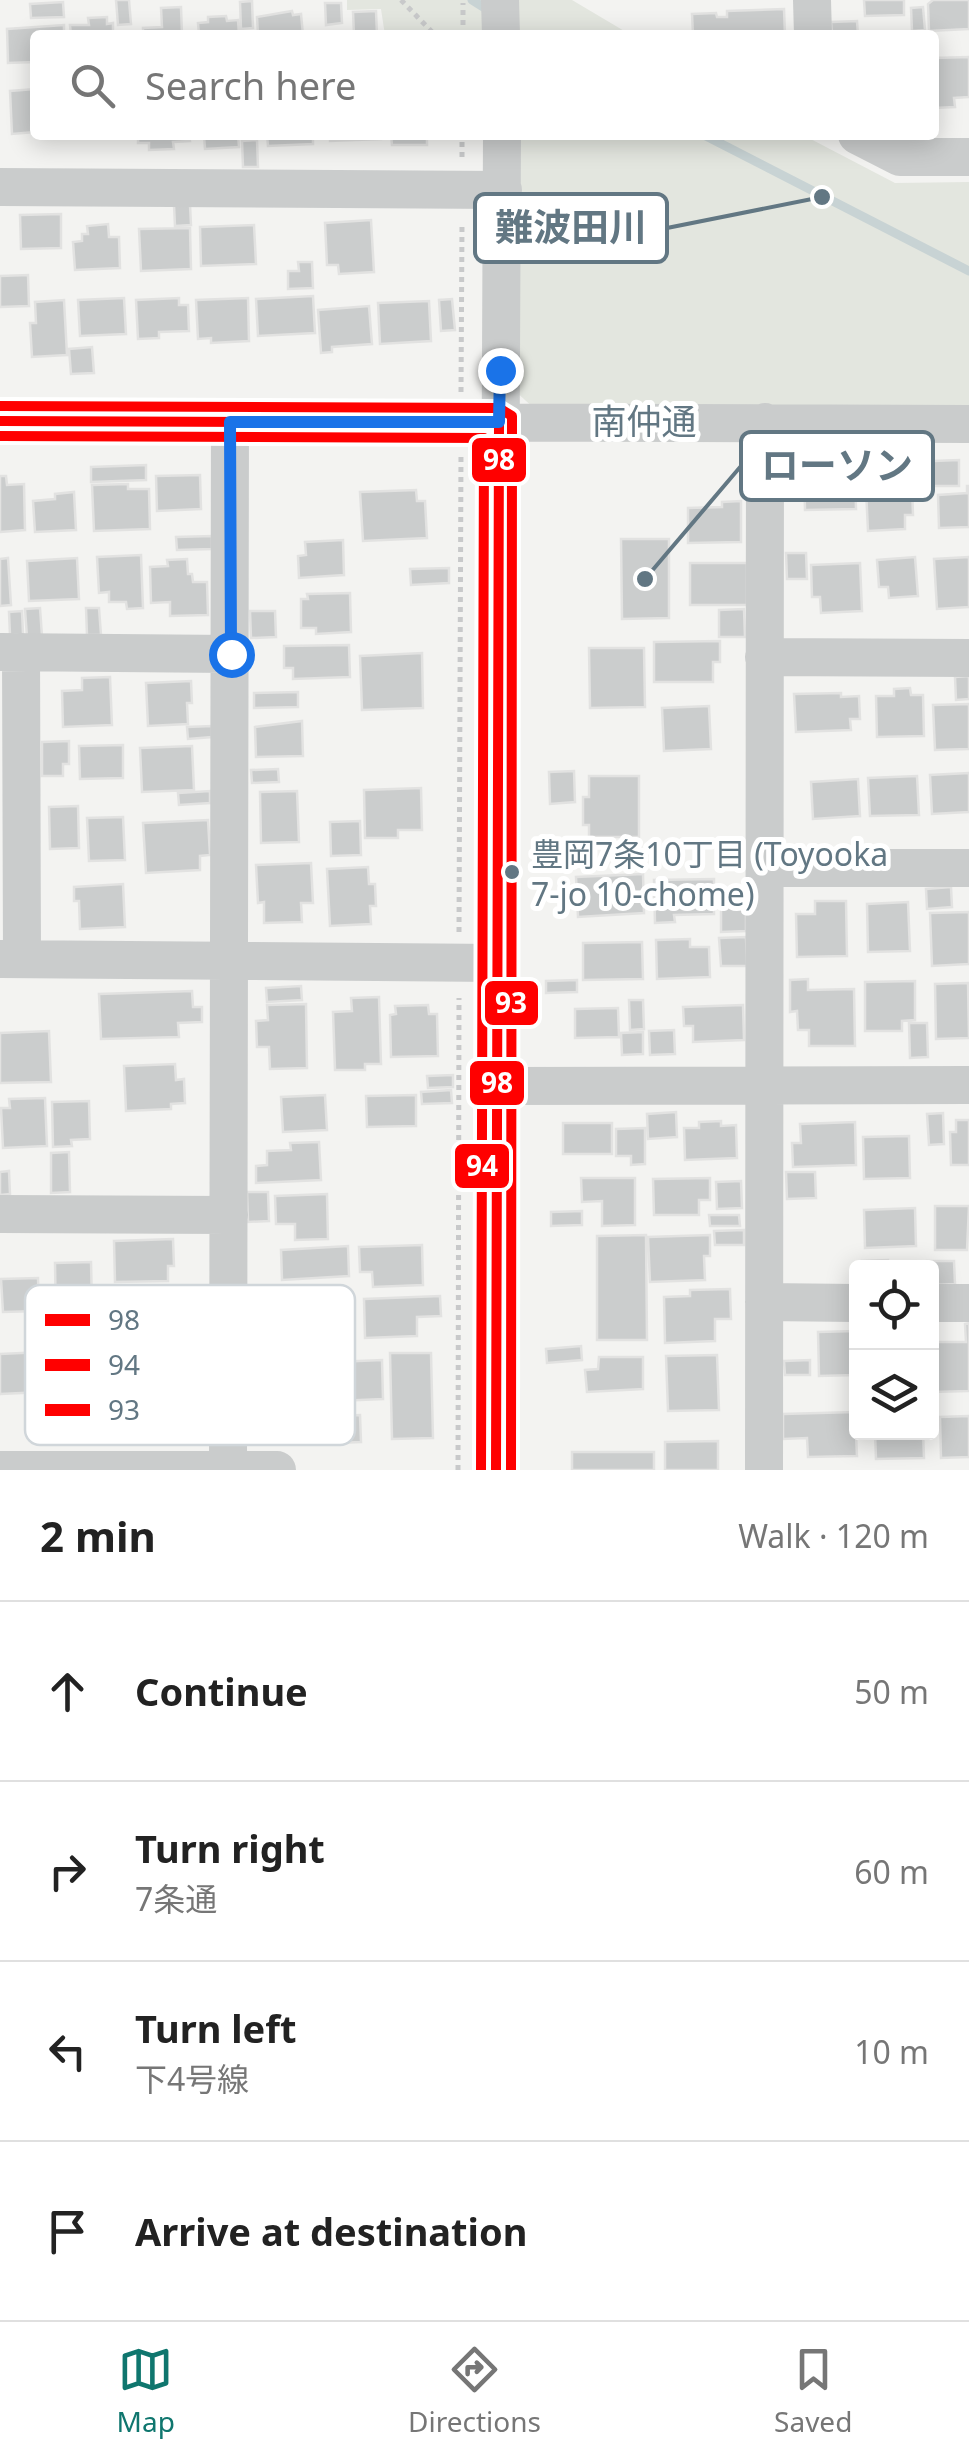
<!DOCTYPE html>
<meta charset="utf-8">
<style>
body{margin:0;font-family:"Noto Sans","Noto Sans JP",sans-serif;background:#f2f2f2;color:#222}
.controls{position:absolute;right:30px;bottom:30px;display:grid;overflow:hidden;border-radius:10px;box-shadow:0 5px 25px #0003}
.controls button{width:90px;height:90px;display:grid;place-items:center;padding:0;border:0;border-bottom:2px solid #e0e0e0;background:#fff;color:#222;font:50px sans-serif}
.stop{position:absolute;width:30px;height:30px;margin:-22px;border:8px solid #1a73e8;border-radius:50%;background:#fff}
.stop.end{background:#1a73e8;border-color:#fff;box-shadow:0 2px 10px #0008}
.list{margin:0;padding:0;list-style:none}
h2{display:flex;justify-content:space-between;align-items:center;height:130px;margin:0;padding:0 40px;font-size:42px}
h2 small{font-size:32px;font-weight:400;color:#767676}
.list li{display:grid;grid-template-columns:65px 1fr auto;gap:30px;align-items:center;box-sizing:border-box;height:180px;padding:0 40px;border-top:2px solid #e0e0e0}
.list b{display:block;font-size:38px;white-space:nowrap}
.list p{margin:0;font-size:32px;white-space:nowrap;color:#767676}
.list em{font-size:32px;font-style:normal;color:#767676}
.icon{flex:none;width:55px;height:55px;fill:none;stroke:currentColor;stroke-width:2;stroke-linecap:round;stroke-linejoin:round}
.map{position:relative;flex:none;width:969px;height:1470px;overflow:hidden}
.search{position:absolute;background:#fff;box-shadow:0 5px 25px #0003;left:30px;right:30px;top:30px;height:110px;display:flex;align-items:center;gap:25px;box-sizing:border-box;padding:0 35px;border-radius:10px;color:#767676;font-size:38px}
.sheet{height:850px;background:#fff}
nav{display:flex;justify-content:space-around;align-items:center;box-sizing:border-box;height:140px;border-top:2px solid #e0e0e0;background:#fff;font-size:28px;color:#767676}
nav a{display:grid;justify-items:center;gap:5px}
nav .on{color:#0f766e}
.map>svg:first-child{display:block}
</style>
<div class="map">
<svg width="969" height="1470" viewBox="0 0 969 1470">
<rect width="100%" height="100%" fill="#f3f3f1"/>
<!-- green -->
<path fill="#e3e6df" d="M 347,0 L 489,0 L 489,35 L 385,35 L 381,9 L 347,10 Z
M 512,0 L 572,0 L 631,35 L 512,35 Z
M 512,135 L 803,135 L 895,183 L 969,182 L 969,414 L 538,412 L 512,388 Z"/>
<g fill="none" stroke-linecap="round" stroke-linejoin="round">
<!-- stream -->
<path stroke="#c8d3d4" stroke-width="9" d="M 472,0 L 491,12
M 704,135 L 969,271"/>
</g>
<!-- building -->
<path fill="#cbcdcd" stroke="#e2e2e1" stroke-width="2.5" d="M 116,0 L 129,0 L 131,24 L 118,25 Z
M 864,0 L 904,0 L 904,15 L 865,16 Z
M 933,0 L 969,0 L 969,29 L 929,31 L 928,4 Z
M 252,1 L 253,28 L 241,29 L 240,2 Z
M 63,2 L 64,17 L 31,18 L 30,4 Z
M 325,3 L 341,3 L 342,23 L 326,25 Z
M 181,7 L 182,35 L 143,35 L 143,28 L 162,27 L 161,8 Z
M 923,7 L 925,30 L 912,31 L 911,8 Z
M 784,9 L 785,35 L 693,35 L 692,14 L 716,13 L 717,17 L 727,17 L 727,11 Z
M 292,11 L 293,15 L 301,14 L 303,35 L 258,35 L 257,17 Z
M 376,11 L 377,35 L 354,35 L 353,12 Z
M 226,16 L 227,21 L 238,20 L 239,35 L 199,35 L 198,23 L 208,22 L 208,17 Z
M 107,17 L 107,24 L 113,23 L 113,35 L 71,35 L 70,25 L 89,25 L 88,18 Z
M 857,21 L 858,35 L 832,35 L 831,22 Z
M 64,25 L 64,35 L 35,35 L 35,62 L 8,63 L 7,29 Z
M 969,57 L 969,97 L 954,98 L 955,107 L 934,108 L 934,58 Z
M 35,89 L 35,132 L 12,134 L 10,91 Z
M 138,135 L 189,135 L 190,141 L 173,142 L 174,149 L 149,150 L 149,143 L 138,143 Z
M 204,135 L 238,135 L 239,147 L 205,149 Z
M 267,135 L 313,135 L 313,144 L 268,146 Z
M 330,135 L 381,135 L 381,139 L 330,141 Z
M 391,135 L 427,135 L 427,145 L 392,145 Z
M 257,140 L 258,167 L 243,167 L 242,141 Z
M 174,205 L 190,205 L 191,225 L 175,226 Z
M 61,214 L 61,248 L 21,249 L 20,215 Z
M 371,220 L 374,272 L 339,274 L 338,265 L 327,265 L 325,223 Z
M 108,224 L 109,237 L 119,237 L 120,268 L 75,270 L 73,242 L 82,241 L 82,234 L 88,234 L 87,226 Z
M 254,225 L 256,264 L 201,266 L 200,227 Z
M 190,228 L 191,269 L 141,271 L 139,229 Z
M 298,262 L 312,262 L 313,288 L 288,289 L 288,271 L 299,271 Z
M 28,275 L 29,306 L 0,307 L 0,276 Z
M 313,296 L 315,333 L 258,336 L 256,299 Z
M 124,298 L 126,334 L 80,336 L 78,300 Z
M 179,298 L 179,305 L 188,305 L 189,331 L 159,332 L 159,338 L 138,339 L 136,300 Z
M 248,298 L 249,341 L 211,343 L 211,338 L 198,339 L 196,300 Z
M 452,299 L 455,330 L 441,331 L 439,300 Z
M 64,300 L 67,355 L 32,357 L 30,323 L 36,323 L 35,302 Z
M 429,301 L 431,341 L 380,344 L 378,303 Z
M 369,306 L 372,344 L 332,347 L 332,352 L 321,353 L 318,310 Z
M 92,347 L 94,373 L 71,374 L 69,349 Z
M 959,460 L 959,486 L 933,486 L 933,461 Z
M 146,465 L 146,480 L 91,482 L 91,467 Z
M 855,470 L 856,509 L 805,510 L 804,471 Z
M 200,475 L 201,509 L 157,511 L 156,476 Z
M 0,476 L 6,476 L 7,485 L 24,484 L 25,530 L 0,532 Z
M 128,484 L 128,489 L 149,489 L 150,529 L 94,531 L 92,485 Z
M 912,486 L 913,515 L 905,515 L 905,529 L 868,531 L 866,489 Z
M 967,486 L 969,486 L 969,527 L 939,528 L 938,495 L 967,493 Z
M 416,490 L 417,501 L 425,501 L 427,538 L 363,541 L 360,492 Z
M 74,492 L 76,530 L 35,532 L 33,501 L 55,499 L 55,494 Z
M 741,501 L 741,542 L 688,543 L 688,508 L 722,507 L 722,502 Z
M 212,536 L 212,549 L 177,550 L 176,537 Z
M 621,539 L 669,539 L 669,618 L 622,619 Z
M 343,540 L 344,575 L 299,578 L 298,556 L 306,555 L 305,542 Z
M 786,553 L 806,553 L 807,579 L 787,579 Z
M 141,555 L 143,608 L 127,609 L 126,602 L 109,602 L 109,592 L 99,593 L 97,557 Z
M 915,557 L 918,596 L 889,598 L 888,587 L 879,587 L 877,560 Z
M 969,557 L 969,607 L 937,609 L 934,559 Z
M 8,558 L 11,605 L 0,606 L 0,559 Z
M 77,558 L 79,599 L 29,601 L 27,561 Z
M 187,559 L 188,574 L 192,574 L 193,582 L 207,582 L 208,615 L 170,616 L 170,602 L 151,603 L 150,567 L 168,566 L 167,560 Z
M 690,563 L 747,563 L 747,605 L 690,605 Z
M 860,563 L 862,611 L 821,613 L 820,597 L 812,597 L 811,565 Z
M 449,568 L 449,583 L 411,585 L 410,569 Z
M 350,593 L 351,632 L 316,634 L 316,628 L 301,628 L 301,599 L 308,599 L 307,594 Z
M 40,608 L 42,636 L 27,637 L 25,609 Z
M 86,608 L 99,608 L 101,635 L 87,635 Z
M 744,609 L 745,637 L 719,637 L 719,610 Z
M 22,611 L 23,634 L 10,635 L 9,612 Z
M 250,611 L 275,611 L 276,637 L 251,638 Z
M 720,641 L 720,662 L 713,662 L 713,682 L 654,682 L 654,642 Z
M 349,645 L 350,677 L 293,679 L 293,668 L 284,668 L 284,646 Z
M 589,648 L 644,648 L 645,707 L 590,708 Z
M 422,653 L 423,708 L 362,710 L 360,656 Z
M 969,676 L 969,699 L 956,700 L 955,677 Z
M 110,677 L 112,725 L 63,727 L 62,691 L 82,690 L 82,678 Z
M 191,681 L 192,703 L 187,703 L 188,724 L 148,726 L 146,683 Z
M 910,688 L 911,695 L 923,695 L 924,736 L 877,737 L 876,696 L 894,696 L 894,689 Z
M 298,692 L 298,707 L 254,708 L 254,693 Z
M 841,693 L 841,697 L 859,696 L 860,719 L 850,719 L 851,730 L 796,732 L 794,694 Z
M 969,704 L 969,749 L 935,750 L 933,705 Z
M 709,706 L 711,749 L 664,751 L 662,708 Z
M 302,721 L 303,756 L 256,757 L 255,727 Z
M 212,726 L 212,737 L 188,739 L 187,727 Z
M 69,741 L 69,764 L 63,764 L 63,776 L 42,776 L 42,742 Z
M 123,745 L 123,778 L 80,779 L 79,746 Z
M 192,746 L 194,790 L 142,792 L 140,748 Z
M 278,769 L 279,782 L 252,783 L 251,770 Z
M 574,771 L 575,802 L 550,804 L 549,772 Z
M 969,773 L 969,812 L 932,814 L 930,775 Z
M 589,776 L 639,776 L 639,837 L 589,837 L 589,825 L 583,825 L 583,797 L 589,797 Z
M 917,776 L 919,815 L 870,816 L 868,778 Z
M 858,779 L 860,816 L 813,819 L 811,782 Z
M 421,788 L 422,830 L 398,830 L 398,838 L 365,838 L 364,790 Z
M 210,791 L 210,803 L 179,805 L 178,793 Z
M 297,791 L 299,842 L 261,843 L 260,792 Z
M 78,806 L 79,848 L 50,849 L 49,807 Z
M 123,817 L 125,860 L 89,861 L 87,818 Z
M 208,820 L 210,855 L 200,856 L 200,870 L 146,873 L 143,823 Z
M 360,821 L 361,855 L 331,856 L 330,822 Z
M 311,863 L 313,903 L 301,903 L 302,922 L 264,923 L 264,902 L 258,903 L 256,865 Z
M 368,867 L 369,884 L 375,884 L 376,906 L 370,906 L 371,924 L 330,926 L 327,869 Z
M 643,874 L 644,913 L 578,917 L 576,877 Z
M 714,879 L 714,914 L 674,915 L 675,922 L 655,923 L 654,880 Z
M 123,884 L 125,927 L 80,929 L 79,901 L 74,901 L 74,887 Z
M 951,887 L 952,907 L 927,909 L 926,889 Z
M 815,901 L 846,901 L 847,956 L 797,957 L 796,914 L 815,914 Z
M 908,902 L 910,951 L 868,952 L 867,904 Z
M 746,904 L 746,931 L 721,932 L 721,905 Z
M 969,912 L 969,964 L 932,966 L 930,913 Z
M 746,937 L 747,966 L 721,966 L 719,938 Z
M 690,939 L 690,947 L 709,947 L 710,977 L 657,979 L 656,940 Z
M 642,942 L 643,979 L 583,980 L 583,943 Z
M 808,979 L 808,990 L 854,989 L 855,1046 L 809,1046 L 809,1030 L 798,1030 L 797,1011 L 790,1012 L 790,980 Z
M 577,980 L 577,992 L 546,993 L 546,981 Z
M 915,981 L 915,1020 L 902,1021 L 902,1031 L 865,1031 L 865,982 Z
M 968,983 L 969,1038 L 936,1039 L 935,984 Z
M 301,986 L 302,1000 L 267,1002 L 266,988 Z
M 192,991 L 193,1007 L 202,1007 L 202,1022 L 178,1023 L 179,1037 L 101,1039 L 99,994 Z
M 379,997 L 381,1064 L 365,1064 L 365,1070 L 335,1070 L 333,1012 L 352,1011 L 351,998 Z
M 629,1000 L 643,1000 L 644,1029 L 630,1030 Z
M 306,1004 L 307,1068 L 270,1069 L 269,1047 L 257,1047 L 256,1021 L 268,1020 L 267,1005 Z
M 428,1005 L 429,1014 L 437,1014 L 438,1056 L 391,1057 L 390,1015 L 396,1014 L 395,1006 Z
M 743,1005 L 744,1040 L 693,1042 L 693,1026 L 684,1026 L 683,1007 Z
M 618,1008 L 619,1037 L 575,1038 L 575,1009 Z
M 909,1023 L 927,1023 L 928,1057 L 910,1058 Z
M 674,1030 L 675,1054 L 650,1055 L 649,1031 Z
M 49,1031 L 51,1082 L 0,1083 L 0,1033 Z
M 643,1032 L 643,1054 L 622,1055 L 621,1033 Z
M 175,1064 L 176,1080 L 184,1079 L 185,1103 L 171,1104 L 171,1109 L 126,1111 L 124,1066 Z
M 453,1075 L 453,1087 L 428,1088 L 427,1076 Z
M 451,1090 L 452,1103 L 422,1104 L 421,1092 Z
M 325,1095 L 327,1130 L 283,1132 L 281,1097 Z
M 416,1095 L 416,1126 L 367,1127 L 366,1096 Z
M 45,1098 L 47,1146 L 3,1148 L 1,1108 L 10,1108 L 9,1099 Z
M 89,1101 L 90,1139 L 71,1140 L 72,1146 L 53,1147 L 52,1102 Z
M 676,1112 L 677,1137 L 648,1139 L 647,1114 Z
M 943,1113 L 944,1144 L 929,1145 L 927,1114 Z
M 956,1120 L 969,1120 L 969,1165 L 951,1165 L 950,1132 L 956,1132 Z
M 721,1121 L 721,1126 L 736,1125 L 737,1158 L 685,1160 L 684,1128 L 699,1128 L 699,1122 Z
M 855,1122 L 856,1165 L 793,1167 L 792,1143 L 801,1143 L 800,1124 Z
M 563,1123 L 612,1123 L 612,1154 L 563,1154 Z
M 645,1128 L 645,1164 L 631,1165 L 631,1156 L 616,1156 L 616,1129 Z
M 909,1136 L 910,1178 L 864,1179 L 863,1137 Z
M 319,1142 L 321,1180 L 256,1183 L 256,1166 L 267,1165 L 267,1151 L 291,1150 L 290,1143 Z
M 69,1152 L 70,1192 L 51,1193 L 51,1153 Z
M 9,1171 L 10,1194 L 0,1195 L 0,1172 Z
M 786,1172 L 815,1172 L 816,1198 L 787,1199 Z
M 581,1178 L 635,1178 L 635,1225 L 602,1226 L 602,1201 L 582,1202 Z
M 710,1178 L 710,1200 L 699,1200 L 699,1215 L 654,1215 L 653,1179 Z
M 741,1181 L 742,1208 L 717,1209 L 716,1182 Z
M 247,1192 L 268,1192 L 269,1221 L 248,1222 Z
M 327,1194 L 328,1239 L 295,1240 L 295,1224 L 276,1224 L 275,1196 Z
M 935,1206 L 969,1206 L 967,1250 L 935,1250 Z
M 915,1208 L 916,1246 L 865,1248 L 864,1210 Z
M 582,1211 L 582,1225 L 551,1226 L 551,1212 Z
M 709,1215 L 739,1215 L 740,1226 L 710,1226 Z
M 744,1230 L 744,1245 L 715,1245 L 714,1231 Z
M 646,1235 L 647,1340 L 597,1340 L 597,1236 Z
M 710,1235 L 710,1256 L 704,1256 L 705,1280 L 650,1282 L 648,1237 Z
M 173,1239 L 174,1266 L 168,1266 L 168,1281 L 115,1282 L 114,1241 Z
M 422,1245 L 423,1285 L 373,1287 L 372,1272 L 360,1272 L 359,1247 Z
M 348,1246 L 349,1276 L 282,1280 L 281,1250 Z
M 888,1260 L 889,1268 L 862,1268 L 862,1261 Z
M 927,1261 L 954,1261 L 955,1284 L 932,1285 L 932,1268 L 928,1268 Z
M 91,1262 L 92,1304 L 80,1304 L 80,1323 L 56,1323 L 55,1263 Z
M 38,1278 L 39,1311 L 3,1312 L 1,1279 Z
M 730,1289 L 731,1319 L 715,1319 L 715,1341 L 665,1343 L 664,1297 L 690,1296 L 690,1290 Z
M 440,1296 L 441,1316 L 417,1317 L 417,1336 L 365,1338 L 364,1299 Z
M 969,1323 L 969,1391 L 932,1392 L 932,1342 L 966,1342 L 965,1324 Z
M 856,1331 L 856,1375 L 819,1376 L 818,1332 Z
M 581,1346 L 582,1360 L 547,1363 L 546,1349 Z
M 42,1352 L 43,1392 L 0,1394 L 0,1354 Z
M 390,1353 L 431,1353 L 433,1438 L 392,1439 Z
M 717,1355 L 719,1410 L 668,1411 L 666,1356 Z
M 599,1357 L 643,1357 L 643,1389 L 587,1392 L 585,1370 L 598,1369 Z
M 382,1360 L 383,1399 L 337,1401 L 335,1362 Z
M 810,1360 L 810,1375 L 785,1375 L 784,1361 Z
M 855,1412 L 857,1456 L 808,1457 L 807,1438 L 783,1439 L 783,1414 Z
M 360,1415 L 361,1442 L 336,1443 L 335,1416 Z
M 969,1416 L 969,1457 L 941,1458 L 940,1417 Z
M 875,1432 L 923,1432 L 924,1458 L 876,1459 Z
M 718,1441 L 718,1470 L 665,1470 L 665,1442 Z
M 572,1452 L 654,1452 L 654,1470 L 572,1470 Z"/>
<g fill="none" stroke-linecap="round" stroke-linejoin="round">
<!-- path -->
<path stroke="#c8c9ca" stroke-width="5" stroke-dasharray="5 5" stroke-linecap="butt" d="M 401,0 L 435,35
M 463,35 L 463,3
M 462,157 L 462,135
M 461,392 L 462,223
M 459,932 L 461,453
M 458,1470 L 459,998"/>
<!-- minor -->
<path stroke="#cacccc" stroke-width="38" d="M 500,0 L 501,35
M 812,0 L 813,35
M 857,135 L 900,157 L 969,157
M 0,187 L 503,190
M 0,421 L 969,424
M 0,652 L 231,654
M 21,652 L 22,959
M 764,657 L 969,658
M 766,868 L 969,868
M 0,959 L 498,963
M 499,1086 L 969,1085
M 0,1214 L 229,1215
M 764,1302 L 856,1303
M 932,1303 L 969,1303
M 0,1470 L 277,1470
M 228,1470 L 230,422
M 496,1470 L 502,135
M 764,1470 L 765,422"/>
<!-- bus-1 casing -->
<g stroke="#fff" stroke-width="18">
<path id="bus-1" d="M 0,421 L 499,423 L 496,1470"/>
</g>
<!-- bus-2 casing -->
<g stroke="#fff" stroke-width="18">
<path id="bus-2" d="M 0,436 L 484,438 L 481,1470"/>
</g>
<!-- bus-3 casing -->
<g stroke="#fff" stroke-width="18">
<path id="bus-3" d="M 0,406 L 499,408 L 512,416 L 511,1470"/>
</g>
<!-- bus-1 -->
<use href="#bus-1" stroke="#f00" stroke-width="10"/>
<!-- bus-2 -->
<use href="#bus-2" stroke="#f00" stroke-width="10"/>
<!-- bus-3 -->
<use href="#bus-3" stroke="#f00" stroke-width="10"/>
</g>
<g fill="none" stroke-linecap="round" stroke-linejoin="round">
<!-- route -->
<path stroke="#1a73e8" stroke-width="12" d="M 231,654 L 230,422 L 499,422 L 500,370"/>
</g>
<!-- markers -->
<circle fill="#627783" stroke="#fff" stroke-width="4" cx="512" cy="872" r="9"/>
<g text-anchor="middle" stroke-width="10" stroke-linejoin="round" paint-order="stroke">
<!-- bus labels -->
<g font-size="32" fill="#627783" stroke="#fff" text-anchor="start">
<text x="531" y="866">豊岡7条10丁目 (Toyooka<tspan x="531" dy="40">7-jo 10-chome)</tspan></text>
</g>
<!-- street labels -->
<g font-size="35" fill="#627783" stroke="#fff">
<text x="644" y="434">南仲通</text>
</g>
</g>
<!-- legend -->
<rect x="25" y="1285" width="330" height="160" rx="15" fill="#fff" stroke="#d0d6da" stroke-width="2.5"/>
<rect x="45" y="1314" width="45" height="12" fill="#f00"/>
<rect x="45" y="1359" width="45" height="12" fill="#f00"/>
<rect x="45" y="1404" width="45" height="12" fill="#f00"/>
<g font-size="28" fill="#627783">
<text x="108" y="1330">98</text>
<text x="108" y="1375">94</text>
<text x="108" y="1420">93</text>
</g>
<!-- callouts -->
<path fill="none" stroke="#627783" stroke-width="4" d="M822 197L667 228M645 579L741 466"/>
<g fill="#627783" stroke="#fff" stroke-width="4">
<circle cx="822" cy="197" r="10"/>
<circle cx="645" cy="579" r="10"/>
</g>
<g fill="#fff" stroke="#627783" stroke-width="4">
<rect x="475" y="194" width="192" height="68" rx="10"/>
<rect x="741" y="432" width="192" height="68" rx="10"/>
</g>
<g font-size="38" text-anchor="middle" font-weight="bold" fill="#627783">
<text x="571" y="241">難波田川</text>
<text x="837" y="479">ローソン</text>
</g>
<g stroke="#fff" stroke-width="4">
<rect x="470" y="436" width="58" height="48" rx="10" fill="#f00"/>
<rect x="483" y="979" width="57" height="48" rx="10" fill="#f00"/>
<rect x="468" y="1059" width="58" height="48" rx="10" fill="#f00"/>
<rect x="453" y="1142" width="58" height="48" rx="10" fill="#f00"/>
</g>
<g font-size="28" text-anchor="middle" font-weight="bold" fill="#fff">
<text x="499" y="470">98</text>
<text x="511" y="1013">93</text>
<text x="497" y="1093">98</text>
<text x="482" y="1176">94</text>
</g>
</svg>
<div class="controls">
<button><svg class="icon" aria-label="locate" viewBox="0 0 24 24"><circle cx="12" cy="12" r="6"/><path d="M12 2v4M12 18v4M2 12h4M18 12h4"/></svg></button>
<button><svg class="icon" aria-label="layers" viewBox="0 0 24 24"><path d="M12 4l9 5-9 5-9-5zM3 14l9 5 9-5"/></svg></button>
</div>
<div class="stop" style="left:231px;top:654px"></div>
<div class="stop end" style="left:500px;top:370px"></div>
<div class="search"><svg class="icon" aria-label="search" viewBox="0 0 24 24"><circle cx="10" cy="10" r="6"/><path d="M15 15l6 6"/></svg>Search here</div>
</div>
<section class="sheet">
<h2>2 min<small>Walk · 120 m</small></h2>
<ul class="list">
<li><svg class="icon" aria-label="ahead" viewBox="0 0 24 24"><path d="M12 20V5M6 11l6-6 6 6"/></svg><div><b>Continue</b></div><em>50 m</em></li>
<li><svg class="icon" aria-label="right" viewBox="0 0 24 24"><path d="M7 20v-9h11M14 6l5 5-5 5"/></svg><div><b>Turn right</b><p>7条通</p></div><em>60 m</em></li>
<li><svg class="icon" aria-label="left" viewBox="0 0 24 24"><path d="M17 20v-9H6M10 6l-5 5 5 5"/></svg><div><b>Turn left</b><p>下4号線</p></div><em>10 m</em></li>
<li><svg class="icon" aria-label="arrive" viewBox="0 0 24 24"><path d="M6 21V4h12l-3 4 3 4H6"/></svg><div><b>Arrive at destination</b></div></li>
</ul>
</section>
<nav>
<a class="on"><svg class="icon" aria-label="map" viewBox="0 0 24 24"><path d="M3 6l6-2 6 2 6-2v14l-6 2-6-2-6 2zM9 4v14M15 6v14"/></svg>Map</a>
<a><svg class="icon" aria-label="directions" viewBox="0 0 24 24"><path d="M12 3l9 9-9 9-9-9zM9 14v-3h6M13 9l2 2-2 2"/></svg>Directions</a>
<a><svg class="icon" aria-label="saved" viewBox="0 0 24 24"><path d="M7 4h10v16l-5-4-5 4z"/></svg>Saved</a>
</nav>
